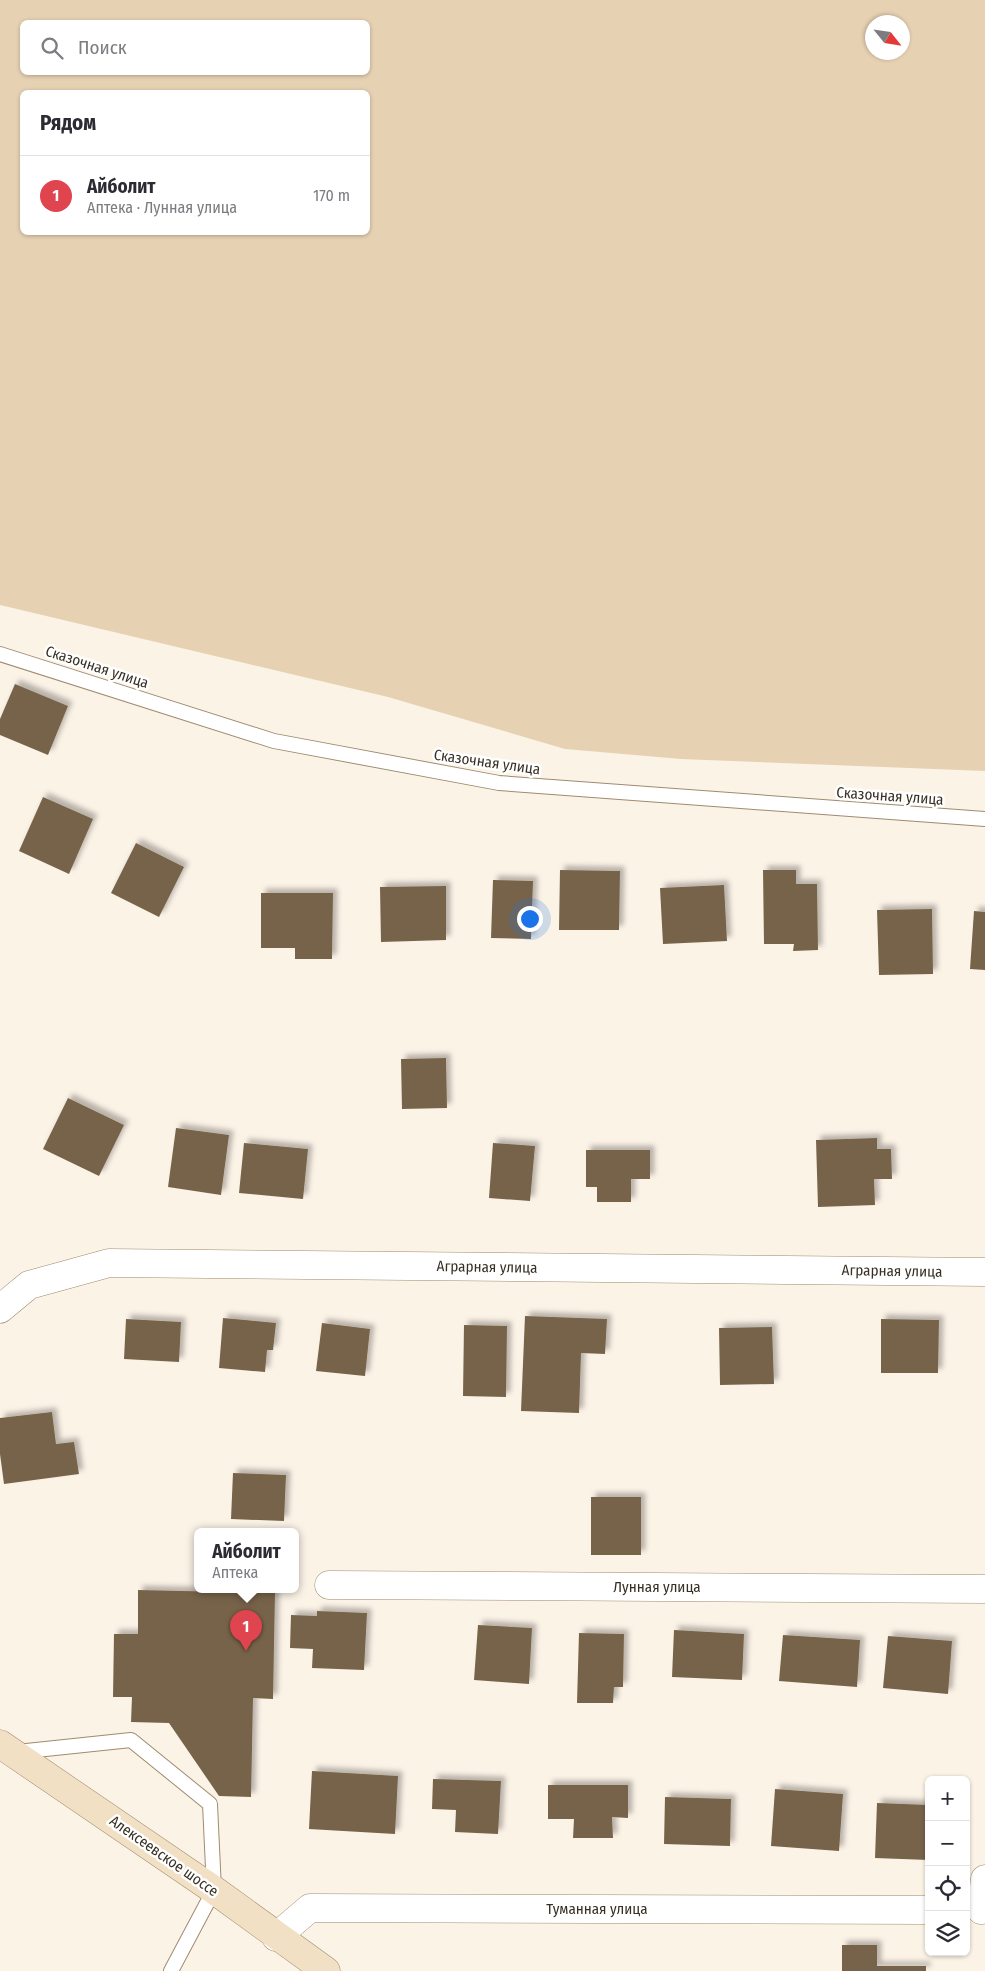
<!DOCTYPE html>
<html lang="ru">
<meta charset="utf-8">
<style>
body{margin:0;font-family:"Fira Sans Condensed",sans-serif;background:#f7f7f7;color:#2b2b33}
.controls{position:absolute;right:15px;bottom:15px;display:grid;overflow:hidden;border-radius:8px;box-shadow:0 1px 4px #0004}
.controls button{width:45px;height:45px;display:grid;place-items:center;padding:0;border:0;border-bottom:1px solid #e1e1e2;background:#fff;color:#2b2b33;font:25px sans-serif}
.compass{position:absolute;left:865px;top:15px;width:45px;height:45px;border-radius:50%;background:#fff;box-shadow:0 1px 4px #0004;rotate:120deg}
.you{position:absolute;left:529px;top:918px;width:18px;height:18px;margin:-12px;border:4px solid #fff;border-radius:50%;background:#1a73e8;box-shadow:0 0 0 8px #1a73e833}
.badge{display:grid;place-items:center;width:32px;height:32px;border-radius:50%;background:#26647a;color:#fff;font-size:16px;font-weight:700}
.pin{position:absolute;translate:-50% -41px;filter:drop-shadow(0 1px 2px #0008)}
.pin::after{content:'';position:absolute;top:26px;width:18px;height:15px;background:inherit;clip-path:polygon(0 0,100% 0,50% 100%)}
.popup{position:absolute;left:194px;top:1528px;width:105px;height:65px;box-sizing:border-box;display:grid;place-content:center;border-radius:8px;background:#fff;filter:drop-shadow(0 1px 4px #0005);font-size:16px;white-space:nowrap;color:#7c7c81}
.popup b{font-size:19px;color:#2b2b33}
.popup::after{content:'';position:absolute;left:50%;top:100%;margin-left:-10px;border:10px solid transparent;border-top-color:#fff}
.list{margin:0;padding:0;list-style:none}
h2{display:flex;justify-content:space-between;align-items:center;height:65px;margin:0;padding:0 20px;font-size:21px}
h2 small{font-size:16px;font-weight:400;color:#7c7c81}
.list li{display:grid;grid-template-columns:32px 1fr auto;gap:15px;align-items:center;box-sizing:border-box;height:80px;padding:0 20px;border-top:1px solid #e1e1e2}
.list b{display:block;font-size:19px;white-space:nowrap}
.list p{margin:0;font-size:16px;white-space:nowrap;color:#7c7c81}
.list em{font-size:16px;font-style:normal;color:#7c7c81}
.icon{flex:none;width:28px;height:28px;fill:none;stroke:currentColor;stroke-width:2;stroke-linecap:round;stroke-linejoin:round}
.map{position:relative;flex:none;width:985px;height:1971px;overflow:hidden}
.search{position:absolute;background:#fff;box-shadow:0 1px 4px #0004;left:20px;top:20px;width:350px;height:55px;display:flex;align-items:center;gap:12px;box-sizing:border-box;padding:0 18px;border-radius:8px;color:#7c7c81;font-size:19px}
.panel{position:absolute;background:#fff;box-shadow:0 1px 4px #0004;left:20px;top:90px;width:350px;height:145px;border-radius:8px}
.map>svg:first-child{display:block}
</style>
<div class="map">
<svg width="985" height="1971" viewBox="0 0 985 1971">
<defs>
<filter id="shadow"><feDropShadow dx="4.5" dy="-4.5" stdDeviation="2.5" flood-color="#0004"/></filter>
</defs>
<rect width="100%" height="100%" fill="#fcf3e7"/>
<!-- green -->
<path fill="#e7d1b3" fill-rule="evenodd" d="M 0,0 L 985,0 L 985,771 L 681,759 L 565,749 L 388,697 L 0,605 ZM 22,22 L 368,22 L 368,72 L 22,72 ZM 872,22 L 902,22 L 902,52 L 872,52 ZM 22,92 L 368,92 L 368,232 L 22,232 Z"/>
<!-- building -->
<path fill="#776449" filter="url(#shadow)" d="M 15,684 L 68,706 L 48,755 L 0,735 L 0,719 Z
M 43,797 L 93,819 L 69,874 L 19,851 Z
M 136,843 L 184,867 L 159,917 L 111,893 Z
M 560,870 L 620,871 L 619,930 L 559,930 Z
M 763,870 L 796,870 L 796,884 L 817,884 L 818,950 L 793,951 L 794,944 L 764,944 Z
M 493,880 L 533,881 L 531,939 L 491,938 Z
M 724,885 L 727,941 L 663,944 L 660,888 Z
M 446,886 L 446,940 L 381,942 L 380,887 Z
M 261,893 L 333,893 L 332,959 L 295,959 L 295,948 L 261,948 Z
M 932,909 L 933,974 L 879,975 L 877,910 Z
M 974,911 L 985,912 L 985,970 L 970,969 Z
M 446,1058 L 447,1108 L 402,1109 L 401,1059 Z
M 68,1098 L 124,1125 L 99,1176 L 43,1149 Z
M 176,1128 L 229,1135 L 221,1195 L 168,1187 Z
M 877,1138 L 877,1149 L 891,1149 L 892,1179 L 874,1179 L 875,1205 L 818,1207 L 816,1140 Z
M 244,1143 L 308,1149 L 303,1199 L 239,1193 Z
M 493,1143 L 535,1146 L 530,1201 L 489,1198 Z
M 586,1150 L 650,1150 L 650,1179 L 631,1179 L 631,1202 L 597,1202 L 597,1187 L 586,1187 Z
M 525,1316 L 607,1319 L 605,1354 L 581,1353 L 579,1413 L 521,1411 Z
M 223,1318 L 276,1323 L 273,1350 L 267,1350 L 265,1372 L 219,1368 Z
M 126,1319 L 181,1322 L 179,1362 L 124,1359 Z
M 881,1319 L 939,1320 L 938,1373 L 881,1373 Z
M 322,1323 L 370,1329 L 365,1376 L 316,1371 Z
M 464,1325 L 507,1326 L 506,1397 L 463,1396 Z
M 772,1327 L 774,1384 L 720,1385 L 719,1328 Z
M 52,1412 L 56,1444 L 74,1442 L 79,1474 L 4,1484 L 0,1454 L 0,1418 Z
M 233,1473 L 286,1475 L 284,1521 L 231,1519 Z
M 591,1497 L 641,1497 L 641,1555 L 591,1555 Z
M 138,1590 L 275,1593 L 273,1699 L 253,1698 L 251,1797 L 219,1796 L 169,1723 L 131,1722 L 132,1697 L 113,1697 L 114,1634 L 138,1634 Z
M 317,1611 L 367,1613 L 364,1670 L 312,1668 L 313,1649 L 290,1648 L 291,1615 L 317,1616 Z
M 478,1625 L 532,1628 L 529,1684 L 474,1680 Z
M 674,1630 L 744,1634 L 742,1680 L 672,1677 Z
M 579,1633 L 624,1634 L 623,1687 L 614,1687 L 613,1703 L 577,1703 Z
M 783,1635 L 860,1640 L 857,1687 L 779,1681 Z
M 888,1636 L 952,1641 L 948,1694 L 883,1688 Z
M 312,1771 L 398,1776 L 395,1834 L 309,1829 Z
M 433,1779 L 501,1781 L 498,1834 L 455,1832 L 456,1810 L 432,1809 Z
M 548,1785 L 628,1785 L 628,1818 L 612,1817 L 613,1838 L 573,1838 L 574,1819 L 548,1819 Z
M 775,1789 L 843,1794 L 839,1851 L 771,1846 Z
M 665,1797 L 731,1799 L 730,1846 L 664,1844 Z
M 877,1803 L 929,1805 L 929,1860 L 875,1858 Z
M 842,1945 L 877,1945 L 877,1966 L 926,1966 L 926,1971 L 842,1971 Z"/>
<g fill="none" stroke-linecap="round" stroke-linejoin="round">
<!-- service casing -->
<g stroke="#9f8b6f" stroke-width="16">
<path id="service" d="M 0,654 L 274,741 L 499,783 L 985,819
M 17,1752 L 131,1740 L 210,1804 L 214,1890 L 171,1971"/>
</g>
<!-- minor casing -->
<g stroke="#9f8b6f" stroke-width="29">
<path id="minor" d="M 0,1309 L 29,1285 L 109,1263 L 985,1272
M 329,1585 L 985,1589
M 981,1910 L 985,1879
M 276,1937 L 310,1908 L 929,1910"/>
</g>
<!-- secondary casing -->
<g stroke="#9f8b6f" stroke-width="29">
<path id="secondary" d="M 0,1744 L 214,1890 L 326,1971"/>
</g>
<!-- service -->
<use href="#service" stroke="#fff" stroke-width="14"/>
<!-- minor -->
<use href="#minor" stroke="#fff" stroke-width="28"/>
<!-- secondary -->
<use href="#secondary" stroke="#f2e0c4" stroke-width="28"/>
</g>
<g text-anchor="middle" stroke-width="5" stroke-linejoin="round" paint-order="stroke">
<!-- street labels -->
<g font-size="15" fill="#383024" stroke="#fff">
<text transform="translate(97 667) rotate(18)" y="5">Сказочная улица</text>
<text transform="translate(487 762) rotate(8)" y="5">Сказочная улица</text>
<text transform="translate(890 796) rotate(4)" y="5">Сказочная улица</text>
<text transform="translate(487 1267) rotate(1)" y="5">Аграрная улица</text>
<text transform="translate(892 1271) rotate(1)" y="5">Аграрная улица</text>
<text x="657" y="1592">Лунная улица</text>
<text transform="translate(164 1856) rotate(35)" y="5">Алексеевское шоссе</text>
<text x="597" y="1914">Туманная улица</text>
</g>
</g>
</svg>
<div class="controls">
<button>+</button>
<button>−</button>
<button><svg class="icon" aria-label="locate" viewBox="0 0 24 24"><circle cx="12" cy="12" r="6"/><path d="M12 2v4M12 18v4M2 12h4M18 12h4"/></svg></button>
<button><svg class="icon" aria-label="layers" viewBox="0 0 24 24"><path d="M12 4l9 5-9 5-9-5zM3 14l9 5 9-5"/></svg></button>
</div>
<svg class="compass" viewBox="-18 -18 36 36"><path d="M0-13l5 13h-10z" fill="#e53935"/><path d="M0 13l5-13h-10z" fill="#7c7c81"/></svg>
<div class="you"></div>
<div class="pin badge" style="left:246px;top:1651px;background:#e0444e">1</div>
<div class="popup"><b>Айболит</b>Аптека</div>
<div class="search"><svg class="icon" aria-label="search" viewBox="0 0 24 24"><circle cx="10" cy="10" r="6"/><path d="M15 15l6 6"/></svg>Поиск</div>
<section class="panel">
<h2>Рядом<small></small></h2>
<ul class="list">
<li><span class="badge" style="background:#e0444e">1</span><div><b>Айболит</b><p>Аптека · Лунная улица</p></div><em>170 m</em></li>
</ul>
</section>
</div>
